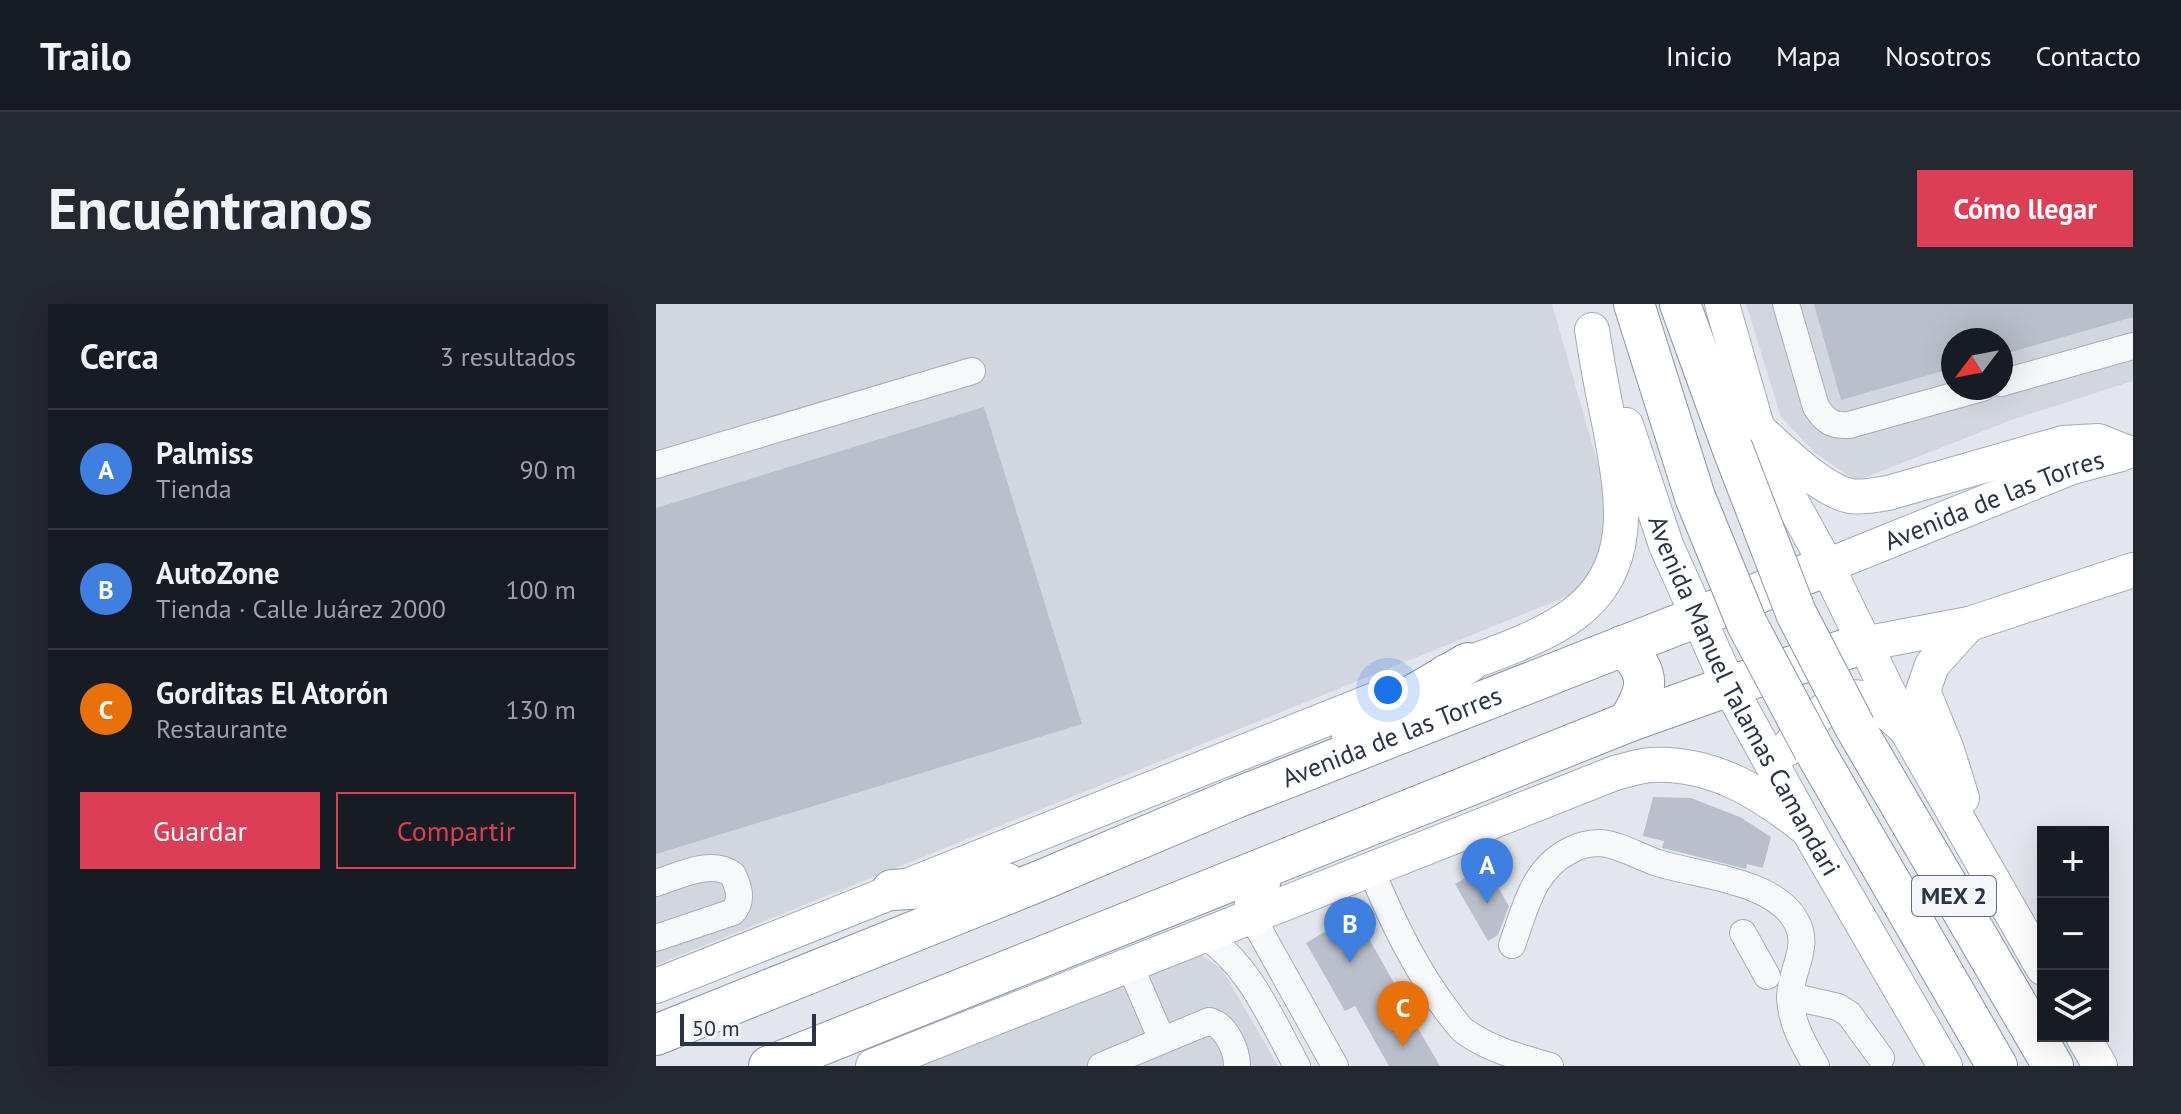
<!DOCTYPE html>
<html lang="es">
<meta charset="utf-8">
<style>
body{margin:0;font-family:"PT Sans",sans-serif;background:#242831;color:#f1f3f6}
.controls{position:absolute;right:24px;bottom:24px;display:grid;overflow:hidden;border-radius:0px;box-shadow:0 8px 32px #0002}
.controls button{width:72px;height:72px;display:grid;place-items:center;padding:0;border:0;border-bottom:2px solid #363941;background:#171b24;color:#f1f3f6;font:40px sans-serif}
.compass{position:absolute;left:1285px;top:24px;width:72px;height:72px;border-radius:50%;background:#171b24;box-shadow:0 8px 32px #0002;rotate:238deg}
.scale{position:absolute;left:24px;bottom:20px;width:136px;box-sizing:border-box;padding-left:8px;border:4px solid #293447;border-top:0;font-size:22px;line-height:28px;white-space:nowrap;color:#293447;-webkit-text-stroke:6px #f4f6f9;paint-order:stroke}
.you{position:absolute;left:732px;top:386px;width:28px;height:28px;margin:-20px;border:6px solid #fff;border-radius:50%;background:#1a73e8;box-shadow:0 0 0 12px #1a73e833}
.badge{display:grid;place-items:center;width:52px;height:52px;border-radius:50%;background:#dc3e55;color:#fff;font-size:26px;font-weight:700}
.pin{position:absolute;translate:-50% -66px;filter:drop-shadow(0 2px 4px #0008)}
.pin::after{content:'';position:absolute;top:42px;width:28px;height:24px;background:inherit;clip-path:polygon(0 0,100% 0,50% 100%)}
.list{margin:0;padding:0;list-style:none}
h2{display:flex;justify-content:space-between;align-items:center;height:104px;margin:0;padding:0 32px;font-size:34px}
h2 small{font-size:26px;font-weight:400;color:#9ea1a6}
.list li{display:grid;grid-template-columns:52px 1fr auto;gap:24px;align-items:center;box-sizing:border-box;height:120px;padding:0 32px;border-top:2px solid #363941}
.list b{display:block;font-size:30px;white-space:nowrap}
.list p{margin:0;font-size:26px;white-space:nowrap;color:#9ea1a6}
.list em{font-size:26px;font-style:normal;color:#9ea1a6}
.actions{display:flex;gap:16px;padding:24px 32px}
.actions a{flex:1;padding:18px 0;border:2px solid #dc3e55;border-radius:0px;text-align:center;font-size:28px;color:#dc3e55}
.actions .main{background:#dc3e55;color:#fff}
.icon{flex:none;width:44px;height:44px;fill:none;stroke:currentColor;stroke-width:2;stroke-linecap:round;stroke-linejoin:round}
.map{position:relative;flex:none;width:1477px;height:762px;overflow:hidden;border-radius:0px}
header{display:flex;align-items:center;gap:48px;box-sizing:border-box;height:112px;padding:0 40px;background:#171b24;border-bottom:2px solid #363941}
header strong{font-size:38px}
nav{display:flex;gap:44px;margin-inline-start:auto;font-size:28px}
.intro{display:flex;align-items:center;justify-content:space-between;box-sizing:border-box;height:192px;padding:0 48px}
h1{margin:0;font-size:56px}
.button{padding:20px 36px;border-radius:0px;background:#dc3e55;color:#fff;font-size:28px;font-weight:700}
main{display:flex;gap:48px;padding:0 48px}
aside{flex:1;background:#171b24;border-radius:0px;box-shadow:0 8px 32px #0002}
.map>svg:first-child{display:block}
</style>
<header>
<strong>Trailo</strong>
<nav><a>Inicio</a><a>Mapa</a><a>Nosotros</a><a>Contacto</a></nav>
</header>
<div class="intro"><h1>Encuéntranos</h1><a class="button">Cómo llegar</a></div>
<main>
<aside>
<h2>Cerca<small>3 resultados</small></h2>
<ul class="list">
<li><span class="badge" style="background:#3f7fe0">A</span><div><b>Palmiss</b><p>Tienda</p></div><em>90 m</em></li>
<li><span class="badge" style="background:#3f7fe0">B</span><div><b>AutoZone</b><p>Tienda · Calle Juárez 2000</p></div><em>100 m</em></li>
<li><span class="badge" style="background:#e8710a">C</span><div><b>Gorditas El Atorón</b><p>Restaurante</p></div><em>130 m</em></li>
</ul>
<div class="actions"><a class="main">Guardar</a><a>Compartir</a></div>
</aside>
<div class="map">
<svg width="1477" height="762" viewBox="0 0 1477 762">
<rect width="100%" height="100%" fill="#e3e7ed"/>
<!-- built -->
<path fill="#d1d6df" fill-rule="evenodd" d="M 0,0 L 896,0 L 951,192 L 951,229 L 943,255 L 922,288 L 0,661 Z
M 1090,0 L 1477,0 L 1477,77 L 1358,115 L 1200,177 L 1158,148 L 1125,113 ZM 1297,36 L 1345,36 L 1345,84 L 1297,84 Z
M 542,649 L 566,665 L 622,762 L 258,762 Z"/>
<!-- building -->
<path fill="#bac0cb" d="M 1158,0 L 1477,0 L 1477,13 L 1345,51 L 1345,36 L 1297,36 L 1297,64 L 1185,96 Z
M 328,103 L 426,420 L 0,550 L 0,204 Z
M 997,493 L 1035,494 L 1084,513 L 1115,533 L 1107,564 L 1091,560 L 1090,565 L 1023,548 L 1006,544 L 1008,537 L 987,532 Z
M 830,562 L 853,602 L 842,631 L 832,637 L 799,580 Z
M 699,610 L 738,679 L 736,680 L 784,762 L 733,762 L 699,702 L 689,707 L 650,639 Z"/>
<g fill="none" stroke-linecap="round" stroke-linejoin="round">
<!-- minor casing -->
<g stroke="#a7aeb8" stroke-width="28">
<path id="minor" d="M 1130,0 L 1160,103 C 1170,118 1176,122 1193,121 L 1326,84
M 1345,79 L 1477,42
M 0,161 L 316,67
M 715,565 C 735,615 759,665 792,708 C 797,714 802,722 808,727 C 832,745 866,754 894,762
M 0,579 C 22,572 57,554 77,571 C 83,584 87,596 77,608 L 0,634
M 596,613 L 679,762
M 1087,629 L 1111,672
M 549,632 C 594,661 616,717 641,762
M 856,641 C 869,605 877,564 915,546 C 924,541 934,539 945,539 C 965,541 983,553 1002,559 C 1043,572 1118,576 1140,617 C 1155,643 1134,667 1134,694 C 1135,719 1148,741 1160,762
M 474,662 L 506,736
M 1134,692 L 1182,703 L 1193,710 L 1225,754
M 445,762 L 553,717 C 570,721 581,746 581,762"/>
</g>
<!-- major casing -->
<g stroke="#a1abba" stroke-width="36">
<g id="major">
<path d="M 1066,0 L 1102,126 L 1122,173 L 1171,262 L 1250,425 L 1387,664"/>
<path id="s1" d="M 970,121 L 1010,241 L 1073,382 L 1152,526 L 1289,762"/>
<path d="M 1105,128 C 1128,148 1164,185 1194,192 C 1206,194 1220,191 1232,189 L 1407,139 L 1442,137 L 1470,148"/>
<path id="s2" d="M 1171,262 L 1416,163 L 1465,150"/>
<path d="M 1207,340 L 1313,320 L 1477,266"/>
<path d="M 789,368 C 830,352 883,336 918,310 C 982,262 966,190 954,123 C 947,91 941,58 936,26"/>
<path d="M 1131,445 C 1147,425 1180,385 1210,395 C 1224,400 1236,413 1247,422"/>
<path d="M 1306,494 L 1291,446 L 1267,387 L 1276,361 L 1313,320"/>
<path d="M 0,682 L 733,390"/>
<path d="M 1427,732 L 1444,762"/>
<path d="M 217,762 L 959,469 C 971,466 983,462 995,461 C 1057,458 1106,489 1152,526"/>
</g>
</g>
<!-- highway casing -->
<g stroke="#8994a5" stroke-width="42">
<g id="highway">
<path d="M 978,0 L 1039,193"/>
<path d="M 1024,0 L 1076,143"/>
<path d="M 966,342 C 997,369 992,386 972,418"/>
<path d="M 1199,423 L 1397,762"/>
<path d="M 695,427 L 812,359"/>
<path d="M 1158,446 L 1341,762"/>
<path d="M 236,586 L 350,579"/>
<path d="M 596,613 L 607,565"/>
<path id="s3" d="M 0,731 L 386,576 L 580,494 L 1171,262"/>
<path d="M 113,762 L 972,418 L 1073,382 L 1207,340"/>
</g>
</g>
<!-- minor -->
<use href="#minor" stroke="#f7f8fa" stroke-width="26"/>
<!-- major -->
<use href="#major" stroke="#fff" stroke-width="34"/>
<!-- highway -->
<use href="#highway" stroke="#fff" stroke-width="40"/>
<!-- highway-bridge casing -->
<g stroke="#8994a5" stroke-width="42" stroke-linecap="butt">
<path id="highway-bridge" d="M 1076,143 L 1140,309 L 1199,423
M 1039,193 L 1091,320 L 1158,446"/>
</g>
<!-- highway-bridge -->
<use href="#highway-bridge" stroke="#fff" stroke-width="40"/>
</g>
<g text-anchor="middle" stroke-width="6" stroke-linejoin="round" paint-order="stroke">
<!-- shield labels -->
<rect fill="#f4f6f9" stroke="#666e7c" stroke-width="2" x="1256" y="572" width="84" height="40" rx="6"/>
<g font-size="24" font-weight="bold" fill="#293447">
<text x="1298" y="600">MEX 2</text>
</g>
<!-- street labels -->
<g font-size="26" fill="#293447" stroke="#f4f6f9">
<text dy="9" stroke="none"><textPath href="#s2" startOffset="180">Avenida de las Torres</textPath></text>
<text dy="9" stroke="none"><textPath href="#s1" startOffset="296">Avenida Manuel Talamas Camandari</textPath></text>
<text dy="9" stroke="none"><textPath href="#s3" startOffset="794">Avenida de las Torres</textPath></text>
</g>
</g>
</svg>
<div class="controls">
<button>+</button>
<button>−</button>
<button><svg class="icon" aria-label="layers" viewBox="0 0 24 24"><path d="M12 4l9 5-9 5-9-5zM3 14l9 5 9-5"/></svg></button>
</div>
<svg class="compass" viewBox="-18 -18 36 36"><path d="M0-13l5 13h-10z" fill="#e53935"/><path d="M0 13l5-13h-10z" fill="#9ea1a6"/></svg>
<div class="scale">50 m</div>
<div class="you"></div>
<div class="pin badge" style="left:831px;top:600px;background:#3f7fe0">A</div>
<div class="pin badge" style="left:694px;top:659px;background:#3f7fe0">B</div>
<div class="pin badge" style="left:747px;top:743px;background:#e8710a">C</div>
</div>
</main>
